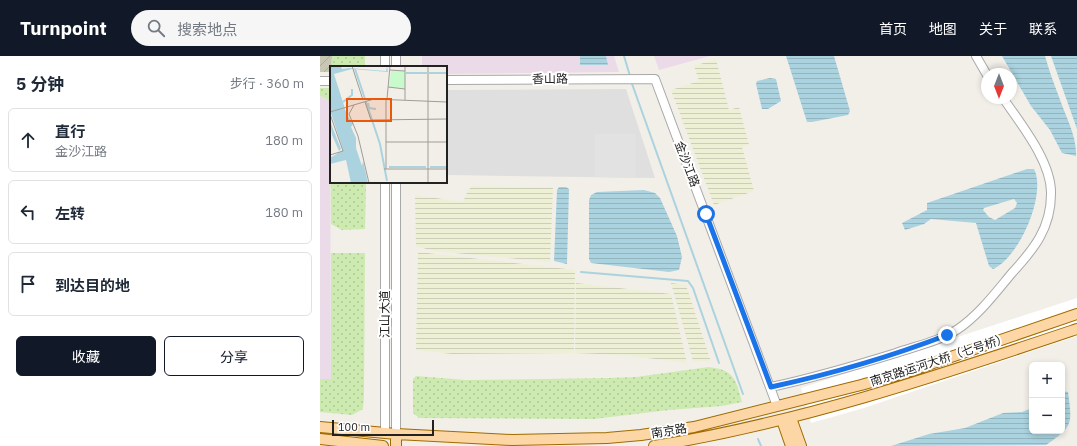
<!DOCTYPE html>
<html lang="zh">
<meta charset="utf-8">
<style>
body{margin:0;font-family:"IBM Plex Sans","Noto Sans SC",sans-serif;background:#f6f6f7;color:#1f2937}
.controls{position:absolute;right:12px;bottom:12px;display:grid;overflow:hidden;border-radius:6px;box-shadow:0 2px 6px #0003}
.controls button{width:36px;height:36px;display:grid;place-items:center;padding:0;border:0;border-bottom:1px solid #e0e1e3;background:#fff;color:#1f2937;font:20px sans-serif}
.compass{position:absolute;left:661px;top:12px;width:36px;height:36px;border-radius:50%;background:#fff;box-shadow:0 2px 6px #0003;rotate:180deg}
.scale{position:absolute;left:12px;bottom:10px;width:102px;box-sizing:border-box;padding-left:4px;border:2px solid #222;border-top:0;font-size:11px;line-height:14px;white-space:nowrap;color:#222;-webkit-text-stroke:3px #fff;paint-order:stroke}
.stop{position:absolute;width:12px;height:12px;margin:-9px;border:3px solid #1a73e8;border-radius:50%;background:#fff}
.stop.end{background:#1a73e8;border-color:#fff;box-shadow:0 1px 4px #0008}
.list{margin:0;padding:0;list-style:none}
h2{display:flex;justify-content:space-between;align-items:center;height:52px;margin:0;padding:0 16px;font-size:17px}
h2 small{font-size:13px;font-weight:400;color:#747a83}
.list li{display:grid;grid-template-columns:26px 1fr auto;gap:12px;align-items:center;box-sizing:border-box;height:64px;margin:0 8px 8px;padding:0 8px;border:1px solid #e0e1e3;border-radius:6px}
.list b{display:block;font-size:15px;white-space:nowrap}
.list p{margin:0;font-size:13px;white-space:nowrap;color:#747a83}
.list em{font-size:13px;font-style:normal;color:#747a83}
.actions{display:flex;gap:8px;padding:12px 16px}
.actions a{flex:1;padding:9px 0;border:1px solid #111827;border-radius:6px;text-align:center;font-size:14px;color:#111827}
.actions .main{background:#111827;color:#fff}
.icon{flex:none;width:22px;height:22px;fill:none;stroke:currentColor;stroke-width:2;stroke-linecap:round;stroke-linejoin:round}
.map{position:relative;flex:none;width:757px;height:390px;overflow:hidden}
header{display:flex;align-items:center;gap:24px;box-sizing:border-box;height:56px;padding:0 20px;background:#111827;color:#fff}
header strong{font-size:19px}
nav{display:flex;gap:22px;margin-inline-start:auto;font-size:14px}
.search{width:280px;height:36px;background:#f6f6f7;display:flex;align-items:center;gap:10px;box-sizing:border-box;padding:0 14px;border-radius:22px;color:#747a83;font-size:15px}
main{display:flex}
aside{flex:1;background:#fff}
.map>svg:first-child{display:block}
</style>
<header>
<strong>Turnpoint</strong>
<div class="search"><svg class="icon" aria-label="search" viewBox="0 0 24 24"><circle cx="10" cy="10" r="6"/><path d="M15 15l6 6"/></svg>搜索地点</div>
<nav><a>首页</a><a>地图</a><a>关于</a><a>联系</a></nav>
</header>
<main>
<aside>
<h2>5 分钟<small>步行 · 360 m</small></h2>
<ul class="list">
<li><svg class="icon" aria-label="ahead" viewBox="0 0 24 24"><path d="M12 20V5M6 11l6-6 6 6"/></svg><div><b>直行</b><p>金沙江路</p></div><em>180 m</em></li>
<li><svg class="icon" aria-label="left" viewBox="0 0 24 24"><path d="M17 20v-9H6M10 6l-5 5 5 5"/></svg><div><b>左转</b></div><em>180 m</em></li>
<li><svg class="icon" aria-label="arrive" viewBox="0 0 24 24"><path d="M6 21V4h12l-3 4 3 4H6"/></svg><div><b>到达目的地</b></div></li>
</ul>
<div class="actions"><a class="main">收藏</a><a>分享</a></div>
</aside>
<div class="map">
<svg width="757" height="390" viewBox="0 0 757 390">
<defs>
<pattern id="construction-furrows" width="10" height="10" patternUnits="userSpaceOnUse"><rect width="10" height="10" fill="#c7c7b4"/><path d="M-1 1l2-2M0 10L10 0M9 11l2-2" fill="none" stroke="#abab9a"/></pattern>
<pattern id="farmland-rules" width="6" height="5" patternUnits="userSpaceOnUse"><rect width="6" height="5" fill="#eef0d5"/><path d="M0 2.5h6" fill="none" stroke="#ccceb7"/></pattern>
<pattern id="grass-dots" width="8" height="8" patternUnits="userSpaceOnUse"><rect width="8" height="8" fill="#cdebb0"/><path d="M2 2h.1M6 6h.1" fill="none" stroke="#b0c997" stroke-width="1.8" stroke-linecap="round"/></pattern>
<pattern id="water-rules" width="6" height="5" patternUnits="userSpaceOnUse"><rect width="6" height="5" fill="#aad3df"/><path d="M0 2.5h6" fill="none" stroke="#92b5bf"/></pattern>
</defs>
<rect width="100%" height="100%" fill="#f2efe9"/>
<!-- residential -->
<path fill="#e0dfdf" d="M 306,33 L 335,122 L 126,119 L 126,34 Z"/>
<!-- industrial -->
<path fill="#ebdbe8" d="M 102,0 L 294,0 L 299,16 L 126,18 L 126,11 L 102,11 Z
M 334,0 L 390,0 L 339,14 Z
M 0,40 L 7,43 L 10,47 L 11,324 L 0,323 Z"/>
<!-- construction -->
<path fill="url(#construction-furrows)" d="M 0,0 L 12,0 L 11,16 L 0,16 Z"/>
<!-- farmland -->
<path fill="url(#farmland-rules)" d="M 396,3 L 409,54 L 419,51 L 429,89 L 422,91 L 434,135 L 394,149 L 351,34 L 379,25 L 374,10 Z
M 153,130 L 233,131 L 230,206 L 114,195 L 96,190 L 95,139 L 143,146 L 148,134 Z
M 98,196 L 255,214 L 254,297 L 132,298 L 96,294 Z
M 256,227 L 351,238 L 367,307 L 304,299 L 255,297 Z
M 351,227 L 366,229 L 391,306 L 373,305 Z"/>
<!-- grass -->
<path fill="url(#grass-dots)" d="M 12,0 L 45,0 L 45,11 L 12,11 Z
M 0,32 L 11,32 L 11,126 L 46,126 L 45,173 L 22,174 L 11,168 L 10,47 L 7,43 L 0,40 Z
M 11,197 L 45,197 L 44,340 L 43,353 L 32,359 L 0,356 L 0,323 L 11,323 Z
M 389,311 C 414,314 416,323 422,346 L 402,350 L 349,354 L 274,363 L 99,362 L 93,357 L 93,323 L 96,320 L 146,324 L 289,322 L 316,321 Z"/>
<!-- parking -->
<path fill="#e2e2e2" d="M 275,78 L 315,78 L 316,122 L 275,121 Z"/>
<!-- water -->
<path fill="url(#water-rules)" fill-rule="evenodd" d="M 260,0 L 286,0 L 288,9 L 260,9 Z
M 466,0 L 514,0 L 530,55 L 528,59 L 492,66 L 487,66 Z
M 682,0 L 725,0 C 729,14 734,28 739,41 C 745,59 757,80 756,100 L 742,97 L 730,74 L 711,50 Z
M 731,0 L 757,0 L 757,73 Z
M 450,22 L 456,23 L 461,45 L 448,53 L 442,53 L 436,28 L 437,25 Z
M 707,113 L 714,113 C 727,138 699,202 673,213 L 669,210 L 656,167 L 611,163 L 604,168 L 585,174 L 582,167 L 607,154 L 607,147 ZM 694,143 L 697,147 L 695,152 L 675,164 L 669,161 L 663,154 L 664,152 Z
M 239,131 L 246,131 L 249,133 L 247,208 L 234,205 L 237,134 Z
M 324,134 L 335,137 L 340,142 L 357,180 L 362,201 L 359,214 L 349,216 L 271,207 L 269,203 L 269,144 L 271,139 L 277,136 Z
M 742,335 L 748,336 C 752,367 754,370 726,389 L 571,390 L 609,378 L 645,372 L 683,357 L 702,356 L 712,352 L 712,375 L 742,375 Z"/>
<!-- pier -->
<path fill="#fff" d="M 757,242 L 757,280 L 544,352 L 491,367 L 481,332 Z"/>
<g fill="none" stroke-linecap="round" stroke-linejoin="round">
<!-- stream -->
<path stroke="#aad3df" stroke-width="2" d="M 304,0 L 310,20
M 311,25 L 423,338
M 261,216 L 368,225 L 373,232 L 399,307
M 438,383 L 441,390"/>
<!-- minor casing -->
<g stroke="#a9a9a9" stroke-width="10">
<path id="minor" d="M 65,0 L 65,11
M 76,0 L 76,11
M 656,0 L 667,19
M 126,24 L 335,23 L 457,350
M 0,25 L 11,25
M 451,331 C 493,322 534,310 576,297 C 596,290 620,285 638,273 C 659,259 676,236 692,217 C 714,193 731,172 731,138 C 732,106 700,67 683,42
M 65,377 L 65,126
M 76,378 L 76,126"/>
</g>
<!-- major casing -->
<g stroke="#a06b00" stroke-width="12">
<path id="major" d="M 471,362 L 481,390
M 462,364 L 471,390
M 0,371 L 76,378 L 192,384 L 287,382 L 321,379 L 374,371 L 541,329 L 584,317 L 757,258
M 0,383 L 63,390
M 76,390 L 76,378
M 334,390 C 481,366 617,320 757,273"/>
</g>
<!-- minor -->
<use href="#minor" stroke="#fff" stroke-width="8"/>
<!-- major -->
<use href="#major" stroke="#fcd6a4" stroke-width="10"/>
</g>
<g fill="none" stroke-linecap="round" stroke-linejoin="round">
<!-- route -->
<path stroke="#1a73e8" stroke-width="5" d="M 386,158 L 451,331 C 511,318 570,301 627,279"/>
</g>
<g text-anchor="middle" stroke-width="4" stroke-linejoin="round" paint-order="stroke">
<!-- street labels -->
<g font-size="12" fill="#222" stroke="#fff">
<text transform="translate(230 23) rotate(-1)" y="4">香山路</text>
<text transform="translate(367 108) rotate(69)" y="4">金沙江路</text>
<text transform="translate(65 258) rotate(-90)" y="4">江山大道</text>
<text transform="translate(619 304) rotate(-18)" y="4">南京路运河大桥（七号桥）</text>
<text transform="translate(349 375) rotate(-9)" y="4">南京路</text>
</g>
</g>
<!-- overview -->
<g transform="translate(10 10)">
<rect width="117" height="117" fill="#f2efe9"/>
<path d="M 61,5 L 75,5 L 75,22 L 59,21 Z" fill="#c8facc"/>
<path d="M 0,0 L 11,0 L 12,3 L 19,2 L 56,5 L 57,0 L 58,6 L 22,3 L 4,8 L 17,49 L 23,58 L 21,61 L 26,72 L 26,82 L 32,100 L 33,95 L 38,117 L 21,117 L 16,94 L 0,98 L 0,92 L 13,84 L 0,44 ZM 0,55 L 11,83 L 9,85 L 2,69 Z" fill="#aad3df"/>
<path fill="none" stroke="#aad3df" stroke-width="2" d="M 25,3 L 35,33M 76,7 L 97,7M 99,7 L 117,7M 13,36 L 22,29 L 22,23M 36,36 L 50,78 L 57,115M 38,37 L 39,42 L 46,43M 59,101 L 96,101M 100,101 L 117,101"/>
<path fill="none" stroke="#9f9d99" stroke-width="1" d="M 22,0 L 33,34M 98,0 L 98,117M 60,4 L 75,5M 58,21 L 75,23M 56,33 L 56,103M 57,33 L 60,0M 75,34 L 75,0M 35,36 L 41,54 L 117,53M 24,39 L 19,48 L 28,70 L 39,117M 0,46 L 44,33 L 117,36M 0,48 L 13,85 L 0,89M 56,76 L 117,76M 54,103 L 117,103"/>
<path fill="#e8590c" fill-opacity="0.15" stroke="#e8590c" stroke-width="2" d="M 17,33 L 61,33 L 61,55 L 17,55 Z"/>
<rect width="117" height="117" fill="none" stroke="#222" stroke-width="2"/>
</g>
</svg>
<div class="controls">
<button>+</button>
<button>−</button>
</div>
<svg class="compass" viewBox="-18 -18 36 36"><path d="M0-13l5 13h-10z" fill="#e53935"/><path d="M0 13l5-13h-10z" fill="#747a83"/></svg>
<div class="scale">100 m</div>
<div class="stop" style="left:386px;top:158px"></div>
<div class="stop end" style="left:627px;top:279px"></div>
</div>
</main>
